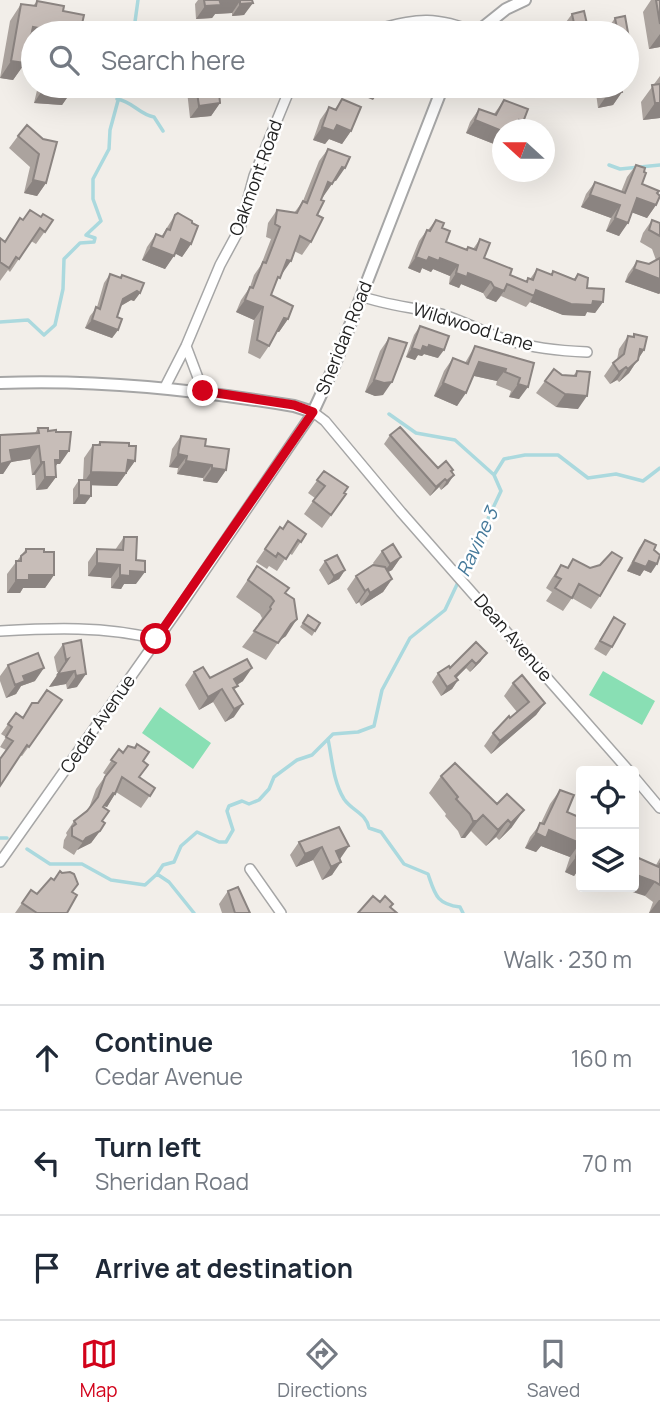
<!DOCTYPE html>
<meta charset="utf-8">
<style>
body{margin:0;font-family:Manrope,sans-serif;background:#f6f6f7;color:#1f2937}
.controls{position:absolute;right:21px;bottom:21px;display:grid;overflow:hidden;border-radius:7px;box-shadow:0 7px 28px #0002}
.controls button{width:63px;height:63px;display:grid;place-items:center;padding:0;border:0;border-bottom:2px solid #e0e1e3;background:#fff;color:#1f2937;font:35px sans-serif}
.compass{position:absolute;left:492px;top:119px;width:63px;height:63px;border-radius:50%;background:#fff;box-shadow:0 7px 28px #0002;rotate:291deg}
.stop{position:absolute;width:21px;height:21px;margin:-16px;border:5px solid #d2021a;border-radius:50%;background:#fff}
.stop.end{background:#d2021a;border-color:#fff;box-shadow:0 2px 7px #0008}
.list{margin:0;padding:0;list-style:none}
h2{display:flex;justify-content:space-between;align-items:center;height:91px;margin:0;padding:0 28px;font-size:30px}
h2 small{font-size:23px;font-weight:400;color:#747a83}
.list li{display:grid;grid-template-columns:46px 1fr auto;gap:21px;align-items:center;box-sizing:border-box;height:105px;padding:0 28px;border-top:2px solid #e0e1e3}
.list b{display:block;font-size:26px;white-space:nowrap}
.list p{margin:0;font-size:23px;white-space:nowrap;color:#747a83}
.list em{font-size:23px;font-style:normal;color:#747a83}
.icon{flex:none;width:38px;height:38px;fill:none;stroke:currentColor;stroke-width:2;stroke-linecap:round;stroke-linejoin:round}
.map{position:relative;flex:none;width:660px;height:913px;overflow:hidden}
.search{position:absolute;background:#fff;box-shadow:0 7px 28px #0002;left:21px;right:21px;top:21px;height:77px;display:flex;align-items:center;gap:18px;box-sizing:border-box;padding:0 24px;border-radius:38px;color:#747a83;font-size:26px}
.sheet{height:406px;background:#fff}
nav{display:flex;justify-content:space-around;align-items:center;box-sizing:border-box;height:98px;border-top:2px solid #e0e1e3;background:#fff;font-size:19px;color:#747a83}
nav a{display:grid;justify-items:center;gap:4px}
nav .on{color:#d2021a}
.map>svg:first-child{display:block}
</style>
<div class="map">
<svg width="660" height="913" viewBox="0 0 660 913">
<rect width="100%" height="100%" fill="#f2eee9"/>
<!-- pitch -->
<path fill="#89dfb4" d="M 603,671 L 655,701 L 642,725 L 589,695 Z
M 160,707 L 211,743 L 193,769 L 142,733 Z"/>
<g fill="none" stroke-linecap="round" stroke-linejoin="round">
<!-- stream -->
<path stroke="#abd9de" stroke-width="3.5" d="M 131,33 L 134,29 L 138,0
M 117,99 C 132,101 140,115 154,117 L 163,131
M 609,165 L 620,169 L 660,165
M 0,322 L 28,320 L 44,335 L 55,325 L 63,289 L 64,259 L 80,243 L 94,242 L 95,238 L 86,235 L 101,221 L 93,199 L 93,179 L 109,149 L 110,130 L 122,86
M 389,414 L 416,433 L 455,440 L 493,474
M 328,739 C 332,758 333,781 344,799 C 352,811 366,813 369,828 L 381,832 L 404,864 L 428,874 C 435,894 436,904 460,907 L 463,913
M 0,838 L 7,838
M 27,849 L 50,864 L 82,864 L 111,880 L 145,885 L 157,874
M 194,913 L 169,882 L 157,874 L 163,865 L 174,862 L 181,846 L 197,832 L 219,842 L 226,842 L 233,830 L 227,811 L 229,806 L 242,801 L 249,804 L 259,800 L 269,789 L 274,777 L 297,760 L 312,755 L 333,734 L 358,732 L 374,726 L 382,690 L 410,638 L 445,610 L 501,491 L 494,475 L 504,459 L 525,455 L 558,455 L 588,478 L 616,474 L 643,481 L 660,468"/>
<!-- minor casing -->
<g stroke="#a6a6a6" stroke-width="12">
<path id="minor" d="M 359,33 C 409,23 425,11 477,33
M 361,296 C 387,306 414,307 441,314 C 461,320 481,331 501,338 C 529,348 557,351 587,352
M 186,346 L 203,391
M 165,387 L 186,346 L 220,265 L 240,228 L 254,176 L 291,86
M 0,631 C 52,628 105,626 156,639
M 634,777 L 660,808
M 0,862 L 178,610 L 313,412 L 325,421 L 401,512 L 629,771
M 250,869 L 281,913"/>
</g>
<!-- tertiary casing -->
<g stroke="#a6a6a6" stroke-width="14">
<path id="tertiary" d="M 476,33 L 506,9 L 525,0
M 0,383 C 99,379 196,390 294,406 L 313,412 L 333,369 L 443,86"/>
</g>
<!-- minor -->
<use href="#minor" stroke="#fff" stroke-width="9"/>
<!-- tertiary -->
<use href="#tertiary" stroke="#fff" stroke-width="10"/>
</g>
<!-- wall -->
<path fill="#aba39e" d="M 198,0 L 252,0 L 244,15 L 232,16 L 232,13 L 215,14 L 212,18 L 196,19 L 195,4 Z
M 651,0 L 660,0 L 660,47 L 649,49 L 643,12 Z
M 37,1 L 63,11 L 80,33 L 33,33 L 29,45 L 25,63 L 13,80 L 0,78 L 10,21 L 21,4 L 33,6 Z
M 572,14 L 583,30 L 558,28 L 563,26 Z
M 615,18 L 627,33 L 607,33 L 606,31 Z
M 660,76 L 660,118 L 643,120 L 641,102 Z
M 38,86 L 75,86 L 62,105 L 34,103 Z
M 191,86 L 214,86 L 215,93 L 220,103 L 211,116 L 190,118 L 187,91 Z
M 505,86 L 529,86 L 519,98 Z
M 595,86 L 621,86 L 622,92 L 613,105 L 598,108 Z
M 342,99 L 351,131 L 342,144 L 329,139 L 325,144 L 313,140 L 320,120 L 329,107 L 335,109 Z
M 504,100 L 502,130 L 499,146 L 466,133 L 470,122 L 479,109 L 494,114 Z
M 18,136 L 43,139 L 46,183 L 37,196 L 24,193 L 30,167 L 9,148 Z
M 328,149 L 336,181 L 334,180 L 322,196 L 311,242 L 302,255 L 294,251 L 274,286 L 271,295 L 288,319 L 279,332 L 277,332 L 269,346 L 260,359 L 248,353 L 254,320 L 236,312 L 241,300 L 250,287 L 254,275 L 261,265 L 271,239 L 266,237 L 268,223 L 277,210 L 294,213 L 303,201 L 319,161 Z
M 636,165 L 642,184 L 656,205 L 647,218 L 632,212 L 619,236 L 606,231 L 611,218 L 581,207 L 586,194 L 595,182 L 621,192 L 627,177 Z
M 175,215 L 192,223 L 191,244 L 182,257 L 175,253 L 165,269 L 142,260 L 147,247 L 156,234 L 161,237 Z
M 41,217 L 53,220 L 36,244 L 31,241 L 10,272 L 8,270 L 0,281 L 0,238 L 5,241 L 23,220 Z
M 436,220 L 442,228 L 446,242 L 466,249 L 468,247 L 473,249 L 480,239 L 484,258 L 510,275 L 526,282 L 528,278 L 530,279 L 537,269 L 551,275 L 553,271 L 574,279 L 578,274 L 587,288 L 603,302 L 595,313 L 587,312 L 585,316 L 563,315 L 530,302 L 526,307 L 501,296 L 496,302 L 486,298 L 483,293 L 461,284 L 459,288 L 449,284 L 450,276 L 433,269 L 431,272 L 422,268 L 420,273 L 408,268 L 419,241 L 427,230 L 428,230 Z
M 652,220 L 660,223 L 660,293 L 659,294 L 625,282 L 628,274 L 637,261 L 649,264 L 656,260 L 652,249 L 640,242 L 643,233 Z
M 110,274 L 120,278 L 122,275 L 140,293 L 134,301 L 131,300 L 121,306 L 117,317 L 118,330 L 112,338 L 85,328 L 90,316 L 97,307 L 104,283 Z
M 420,326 L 438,358 L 424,354 L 422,356 L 418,355 L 415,360 L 406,357 L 414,335 Z
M 634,334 L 644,350 L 629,373 L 619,382 L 617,380 L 610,384 L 604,376 L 613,363 L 617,360 L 619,349 L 628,336 L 632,337 Z
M 389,338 L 383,395 L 375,396 L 365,392 L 380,351 Z
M 475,346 L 534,363 L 519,399 L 509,397 L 511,391 L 496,385 L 497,381 L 474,376 L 457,406 L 434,396 L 444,371 L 453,358 L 465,363 Z
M 554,369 L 562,375 L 573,376 L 577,371 L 578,409 L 556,407 L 536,393 Z
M 38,428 L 48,431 L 60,464 L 57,464 L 56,466 L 56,477 L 47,489 L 36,490 L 35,475 L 32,475 L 30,459 L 11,462 L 3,474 L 0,474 L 0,435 L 35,433 Z
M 390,435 L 438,468 L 453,470 L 448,484 L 441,490 L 439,487 L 430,496 L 384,444 Z
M 181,436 L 205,446 L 226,470 L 217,483 L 203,481 L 203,478 L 177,474 L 178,468 L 169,467 L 172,449 Z
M 100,442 L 129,446 L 135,461 L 117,486 L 91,485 L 91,496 L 85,504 L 73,504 L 73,489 L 79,480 L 83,480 L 84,458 L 93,445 L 97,445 Z
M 324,471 L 346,494 L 322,528 L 304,514 L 315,498 L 308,493 Z
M 280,527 L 283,529 L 306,534 L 292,555 L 289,553 L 277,571 L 269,566 L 267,569 L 256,562 Z
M 124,537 L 136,560 L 136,584 L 124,584 L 121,589 L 111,588 L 111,578 L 88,576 L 88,562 L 97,549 L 115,550 Z
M 645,540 L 654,550 L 651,573 L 644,570 L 640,576 L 627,571 L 639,548 Z
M 26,549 L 44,552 L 54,575 L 45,588 L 23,588 L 20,593 L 7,593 L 7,574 Z
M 382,551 L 401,557 L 392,570 L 388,572 L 392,579 L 383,592 L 361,606 L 359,602 L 356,604 L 347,589 L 356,576 L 374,565 L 373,563 Z
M 573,559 L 600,596 L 591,609 L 572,598 L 563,611 L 546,601 L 552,592 L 546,588 L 552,578 L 561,565 L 567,568 Z
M 325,561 L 345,570 L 339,579 L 328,585 L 319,570 Z
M 257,566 L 285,593 L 286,636 L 279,641 L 266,660 L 242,647 L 259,625 L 258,624 L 262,618 L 260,614 L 236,597 Z
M 308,615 L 320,623 L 312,636 L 300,627 Z
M 614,617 L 612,647 L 606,656 L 594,649 Z
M 81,640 L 77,687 L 67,689 L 66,684 L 49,687 L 59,672 L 57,672 L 54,657 L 63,644 Z
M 476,642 L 481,661 L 470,672 L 466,668 L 456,678 L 458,680 L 452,689 L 441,696 L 432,682 L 438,673 L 450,668 Z
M 8,665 L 35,681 L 21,686 L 16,694 L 6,698 L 0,681 L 0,676 Z
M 194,672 L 210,678 L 243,681 L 237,685 L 238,686 L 234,690 L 234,717 L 225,722 L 213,702 L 199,710 L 185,685 Z
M 513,683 L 545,703 L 536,715 L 491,754 L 484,746 L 493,733 L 517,712 L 504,696 Z
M 62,700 L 22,756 L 6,750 L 0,747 L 6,737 L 1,734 L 16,713 L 23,717 L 38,703 Z
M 119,749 L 143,761 L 139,777 L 155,788 L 141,808 L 116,792 L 107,807 L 104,806 L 103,807 L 100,831 L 91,843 L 77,850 L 74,855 L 63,848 L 64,840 L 67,835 L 66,833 L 74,821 L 89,808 L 96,789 L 106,775 L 103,773 Z
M 441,776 L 497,804 L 507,794 L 512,827 L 499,840 L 496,837 L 486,846 L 471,831 L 465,838 L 461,838 L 458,831 L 445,816 L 446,814 L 429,793 Z
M 560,790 L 567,812 L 581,818 L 581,866 L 574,876 L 565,872 L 570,857 L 541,846 L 536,852 L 525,848 L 530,837 L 541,823 L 550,804 Z
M 339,827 L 340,859 L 332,875 L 322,880 L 313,860 L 296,867 L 290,855 L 299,842 Z
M 660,858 L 660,913 L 649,913 L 653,902 L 645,896 L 656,865 Z
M 31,890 L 37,894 L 72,892 L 67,913 L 15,913 Z
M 228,891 L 250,913 L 222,913 L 219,904 Z"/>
<!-- shaded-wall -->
<path fill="#8b8481" d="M 240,1 L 232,13 L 215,14 L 212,18 L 196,19 L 205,6 L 220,2 Z
M 253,3 L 244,15 L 232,16 L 240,4 Z
M 33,27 L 55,31 L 54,33 L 33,33 L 33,46 L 21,44 Z
M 660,34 L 660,47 L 649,49 Z
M 632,55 L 627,63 L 627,56 Z
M 11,61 L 25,63 L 13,80 L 0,78 Z
M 45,86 L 74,88 L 62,105 L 34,103 Z
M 339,86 L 380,86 L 382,87 L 373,100 Z
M 622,92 L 613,105 L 598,108 L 607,95 Z
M 220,103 L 211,116 L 190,118 L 199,106 Z
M 655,103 L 660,103 L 660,118 L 643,120 Z
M 475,120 L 502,131 L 502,141 L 499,146 L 466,133 Z
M 519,120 L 523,122 L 518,130 L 509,130 Z
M 337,125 L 351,131 L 342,144 L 329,139 L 325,144 L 313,140 L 322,127 Z
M 342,167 L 345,168 L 336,181 L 333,180 Z
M 33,180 L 46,183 L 37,196 L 24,193 Z
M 328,182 L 332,184 L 323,197 L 319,195 Z
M 590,195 L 620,205 L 611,218 L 581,207 Z
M 637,198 L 656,205 L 647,218 L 628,211 Z
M 615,218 L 628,223 L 619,236 L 606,231 Z
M 181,239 L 191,244 L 182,257 L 172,252 Z
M 151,247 L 174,256 L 165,269 L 142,260 Z
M 416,257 L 440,258 L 458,265 L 450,276 L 433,269 L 431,272 L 422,268 L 420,273 L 408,268 Z
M 287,260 L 291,261 L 282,274 Z
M 634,269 L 660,279 L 660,293 L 659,294 L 625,282 Z
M 456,273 L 468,273 L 491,282 L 483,293 L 461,284 L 459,288 L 449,284 Z
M 494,287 L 504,291 L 496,302 L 486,298 Z
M 536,290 L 593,301 L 603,302 L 595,313 L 587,312 L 585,316 L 563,315 L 530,302 Z
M 137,291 L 140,293 L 134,301 L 131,300 L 117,308 L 123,299 Z
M 245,300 L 263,307 L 254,320 L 236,312 Z
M 284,318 L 288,319 L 279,332 L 275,331 Z
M 92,320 L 118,330 L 112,338 L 85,328 Z
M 429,345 L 444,350 L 438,358 L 424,354 L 422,356 L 418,355 L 415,360 L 406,357 L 412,348 Z
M 640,349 L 644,350 L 629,373 L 619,382 Z
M 479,362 L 506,369 L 497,381 L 470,375 Z
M 626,367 L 617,380 L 610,384 L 619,372 Z
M 374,380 L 392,382 L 383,395 L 375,396 L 365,392 Z
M 443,383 L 466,393 L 457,406 L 434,396 Z
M 518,384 L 528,387 L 519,399 L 509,397 Z
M 565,394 L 587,396 L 578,409 L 556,407 Z
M 39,446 L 30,459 L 11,462 L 3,474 L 0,474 L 0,464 L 10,450 Z
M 60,451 L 69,451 L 60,464 L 57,464 L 51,472 L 46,473 Z
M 178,454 L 187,456 L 178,468 L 169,467 Z
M 128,460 L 135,461 L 117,486 L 82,485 L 91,472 Z
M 186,461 L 212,465 L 203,478 L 177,474 Z
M 41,462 L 44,462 L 35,475 L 32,475 Z
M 212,468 L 226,470 L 217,483 L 203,481 Z
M 454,475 L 448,484 L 441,490 L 447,481 Z
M 45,477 L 56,477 L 47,489 L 36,490 Z
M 445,479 L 439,487 L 430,496 L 436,487 Z
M 79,495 L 91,496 L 85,504 L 73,504 Z
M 401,557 L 392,570 L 381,576 L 390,564 Z
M 649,561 L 657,564 L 651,573 L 644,570 L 640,576 L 627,571 L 633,562 Z
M 97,563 L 120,565 L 111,578 L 88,576 Z
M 345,570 L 339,579 L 328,585 L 334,576 Z
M 130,571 L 145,572 L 136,584 L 124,584 L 121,589 L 111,588 L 120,575 Z
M 29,575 L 54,575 L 45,588 L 23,588 L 20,593 L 7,593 L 16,580 Z
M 392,579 L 383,592 L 361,606 L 370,593 Z
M 368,589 L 359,602 L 356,604 L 365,591 Z
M 297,619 L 286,636 L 279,641 L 291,624 Z
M 487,653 L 481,661 L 470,672 L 476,664 Z
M 472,660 L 466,668 L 449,685 L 455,676 Z
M 44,668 L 35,681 L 21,686 L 16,694 L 6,698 L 23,676 Z
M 252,668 L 243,681 L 225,692 L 234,679 Z
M 75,671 L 66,684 L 49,687 L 58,674 Z
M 86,674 L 77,687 L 67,689 L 76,676 Z
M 458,680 L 452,689 L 441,696 L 447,687 Z
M 222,689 L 213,702 L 199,710 L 208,697 Z
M 545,703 L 536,715 L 491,754 L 500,741 Z
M 243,704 L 234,717 L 225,722 L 234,709 Z
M 113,793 L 115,794 L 107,807 L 104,806 Z
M 524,810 L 512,827 L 499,840 L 511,823 Z
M 483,815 L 465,838 L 461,838 L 473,821 Z
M 508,820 L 496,837 L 486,846 L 498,830 Z
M 549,830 L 580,843 L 570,857 L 541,846 L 536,852 L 525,848 L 536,833 Z
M 100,831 L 91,843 L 77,850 L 86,838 Z
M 349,846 L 340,859 L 329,863 L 336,851 Z
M 322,847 L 313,860 L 296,867 L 305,854 Z
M 576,857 L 581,860 L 581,866 L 574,876 L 565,872 Z
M 341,862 L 332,875 L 322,880 L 331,867 Z
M 634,874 L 655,882 L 645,896 L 617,887 L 634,887 Z
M 659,900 L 660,900 L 660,913 L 649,913 Z"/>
<!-- building -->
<path fill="#c7bdb8" stroke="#8b8481" stroke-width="2" d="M 204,0 L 252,0 L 253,3 L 240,4 L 240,1 L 220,2 L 221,5 L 205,6 Z
M 656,0 L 660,0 L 660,24 Z
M 37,1 L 64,6 L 63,11 L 84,15 L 80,33 L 55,33 L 55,31 L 33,27 L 25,63 L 11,61 L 21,4 L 36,6 Z
M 584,11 L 587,24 L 582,25 L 584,33 L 535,33 L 555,23 L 558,28 L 574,23 L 572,14 Z
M 625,16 L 632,55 L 627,56 L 627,33 L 618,33 L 615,18 Z
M 660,84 L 660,103 L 655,103 L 652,85 Z
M 45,86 L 75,86 L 74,88 Z
M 196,86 L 214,86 L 215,93 L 219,92 L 220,103 L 199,106 Z
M 606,86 L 621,86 L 622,92 L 607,95 Z
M 342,99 L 361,107 L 351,131 L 337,125 L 334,131 L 322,127 L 329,107 L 336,110 Z
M 504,100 L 528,109 L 523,122 L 519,120 L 516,128 L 511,126 L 510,130 L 502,130 L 502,131 L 475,120 L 479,109 L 496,115 Z
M 27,125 L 43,139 L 57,142 L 46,183 L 33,180 L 39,154 L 18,136 Z
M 328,149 L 350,157 L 345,168 L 342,167 L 332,184 L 328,182 L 321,200 L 324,201 L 317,215 L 323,218 L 311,242 L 300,236 L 291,261 L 287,260 L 280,278 L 278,277 L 271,295 L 293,306 L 288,319 L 284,318 L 269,346 L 257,340 L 263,307 L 245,300 L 250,287 L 253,288 L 263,262 L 266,263 L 280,227 L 275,224 L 277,210 L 297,213 L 303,201 L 307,203 Z
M 636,165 L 645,168 L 644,172 L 646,173 L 642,184 L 659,191 L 657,193 L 660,196 L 656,205 L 637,198 L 628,223 L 615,218 L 620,205 L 590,195 L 595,182 L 625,193 Z
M 30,210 L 41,217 L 43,214 L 53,220 L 45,232 L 40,228 L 19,259 L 16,257 L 9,268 L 0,262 L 0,238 L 5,242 L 20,218 L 23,220 Z
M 178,213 L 192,221 L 192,223 L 198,226 L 191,244 L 181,239 L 174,256 L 151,247 L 156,234 L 163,237 L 167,229 L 170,230 L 175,215 Z
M 436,220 L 444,223 L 442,228 L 450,231 L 446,242 L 467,250 L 468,247 L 476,250 L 480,239 L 490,243 L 484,258 L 512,269 L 510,275 L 527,282 L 528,278 L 533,280 L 537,269 L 552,275 L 553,271 L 575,280 L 578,274 L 588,278 L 587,288 L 604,289 L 603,302 L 593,301 L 592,305 L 571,304 L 536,290 L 534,296 L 507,284 L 504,291 L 494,287 L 491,282 L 468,273 L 467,277 L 456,273 L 458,265 L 440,258 L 439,261 L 429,257 L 427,261 L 416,257 L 427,230 L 430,231 Z
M 652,220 L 660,223 L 660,236 L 649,230 Z
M 660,258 L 660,279 L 634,269 L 637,261 L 649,264 Z
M 110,274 L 121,278 L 122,275 L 144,283 L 140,293 L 137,291 L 123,299 L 117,317 L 122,319 L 118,330 L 92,320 L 96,307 L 100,309 Z
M 420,326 L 449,336 L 444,350 L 429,345 L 428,348 L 423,346 L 421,351 L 412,348 Z
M 634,334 L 647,337 L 644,350 L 640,349 L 638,360 L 628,369 L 626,367 L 619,372 L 613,363 L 624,354 L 628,336 L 634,337 Z
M 389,338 L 407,343 L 392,382 L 384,383 L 374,380 Z
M 475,346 L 534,363 L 528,387 L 518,384 L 520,378 L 505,372 L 506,369 L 479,362 L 466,393 L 443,383 L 453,358 L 468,364 Z
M 554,369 L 562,375 L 576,376 L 577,371 L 590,372 L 587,396 L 565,394 L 545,381 Z
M 400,427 L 438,468 L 446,461 L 453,470 L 451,471 L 454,475 L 447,481 L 445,479 L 436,487 L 390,435 Z
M 38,428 L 48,428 L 48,431 L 56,430 L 56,432 L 71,432 L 69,451 L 60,451 L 60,460 L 55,460 L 56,477 L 45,477 L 44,462 L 41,462 L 39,446 L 10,450 L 12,461 L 0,464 L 0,435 L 39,433 Z
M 181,436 L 206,439 L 205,446 L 229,449 L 226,470 L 212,468 L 212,465 L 186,461 L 187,456 L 178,454 Z
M 100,442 L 129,443 L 129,446 L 136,446 L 135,461 L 128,460 L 126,473 L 91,472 L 93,445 L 100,445 Z
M 324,471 L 348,487 L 344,493 L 346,494 L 331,515 L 313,501 L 325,486 L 317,480 Z
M 79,480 L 91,480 L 91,496 L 79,495 Z
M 288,521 L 306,534 L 301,542 L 298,540 L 286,559 L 278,553 L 276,557 L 265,549 L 280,527 L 283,529 Z
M 124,537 L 137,537 L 136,560 L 145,561 L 145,572 L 130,571 L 130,576 L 120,575 L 120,565 L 97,563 L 97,549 L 123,550 Z
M 645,540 L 656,545 L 654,550 L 660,555 L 657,564 L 649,561 L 646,567 L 633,562 Z
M 393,544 L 401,557 L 390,564 L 382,551 Z
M 26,549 L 44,549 L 44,552 L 54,552 L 54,575 L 29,575 L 29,580 L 16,580 L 16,561 L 21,561 L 21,556 L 26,552 Z
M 612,552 L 622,558 L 600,596 L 579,584 L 572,598 L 555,588 L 561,579 L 555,576 L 561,565 L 568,568 L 573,559 L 590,568 L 600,565 Z
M 337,555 L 345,570 L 334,576 L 325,561 Z
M 373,565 L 385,567 L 392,579 L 370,593 L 368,589 L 365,591 L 356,576 Z
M 257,566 L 289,588 L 285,593 L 294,599 L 297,619 L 291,624 L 278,643 L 254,631 L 271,609 L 270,607 L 274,601 L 271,597 L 248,580 Z
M 308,615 L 320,623 L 315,631 L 303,623 Z
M 614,617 L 625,624 L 612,647 L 600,641 Z
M 81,640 L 86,674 L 76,676 L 75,671 L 58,674 L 68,659 L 66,660 L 63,644 Z
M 476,642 L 487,653 L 476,664 L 472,660 L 455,676 L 458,680 L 447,687 L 438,673 L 449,666 L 450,668 Z
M 38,653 L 44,668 L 23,676 L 25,681 L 15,685 L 8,665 Z
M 247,659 L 252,668 L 234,679 L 238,686 L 233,688 L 243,704 L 234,709 L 222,689 L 208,697 L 194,672 L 203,667 L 210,678 Z
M 522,675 L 545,703 L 500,741 L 493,733 L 509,716 L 510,718 L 529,702 L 513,683 Z
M 47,690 L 62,700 L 29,747 L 27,745 L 0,786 L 0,759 L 13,741 L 6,737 L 12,727 L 8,724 L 16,713 L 23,718 L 32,703 L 38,703 Z
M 137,744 L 149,752 L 143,761 L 148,765 L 139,777 L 155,788 L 150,796 L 122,777 L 115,794 L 113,793 L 103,807 L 109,811 L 102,821 L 105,823 L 100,831 L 86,838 L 83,842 L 72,836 L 72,827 L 76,824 L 74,821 L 87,811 L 98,797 L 105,777 L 116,763 L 111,760 L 119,749 L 123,753 L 128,746 L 135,748 Z
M 455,763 L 497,804 L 507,794 L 524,810 L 511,823 L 508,820 L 498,830 L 483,815 L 477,821 L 473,821 L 470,814 L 456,799 L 458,797 L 441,776 Z
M 560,790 L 574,795 L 567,812 L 581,818 L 581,860 L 576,857 L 580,843 L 549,830 L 546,838 L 536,833 L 540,823 L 544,824 Z
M 339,827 L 349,846 L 336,851 L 341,862 L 331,867 L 322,847 L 305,854 L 299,842 Z
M 634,856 L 659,867 L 660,863 L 660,885 L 655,882 L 634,874 Z
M 60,871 L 62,873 L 70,872 L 74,874 L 78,884 L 72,892 L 77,895 L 67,913 L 37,913 L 22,903 L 31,890 L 37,894 L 51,878 L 54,880 Z
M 238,887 L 250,913 L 235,913 L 228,891 Z
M 373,896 L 380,902 L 385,896 L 393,904 L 390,907 L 397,913 L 358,913 Z"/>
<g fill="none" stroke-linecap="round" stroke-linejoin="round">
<!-- route -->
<path stroke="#d2021a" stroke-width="9" d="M 156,639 L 313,412 L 294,405 L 203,391"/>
</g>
<g text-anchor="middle" stroke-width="5" stroke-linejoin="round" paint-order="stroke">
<!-- street labels -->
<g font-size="18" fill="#222" stroke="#fff">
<text transform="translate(256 178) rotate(-70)" y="6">Oakmont Road</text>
<text transform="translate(473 327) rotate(17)" y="6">Wildwood Lane</text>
<text transform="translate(344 338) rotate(-68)" y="6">Sheridan Road</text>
<text transform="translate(513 638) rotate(49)" y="6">Dean Avenue</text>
<text transform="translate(98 724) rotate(-55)" y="6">Cedar Avenue</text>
</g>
<!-- water labels -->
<g font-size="19" font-style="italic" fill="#45799a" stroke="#fff">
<text transform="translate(477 542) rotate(-65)" y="7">Ravine 3</text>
</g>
</g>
</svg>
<div class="controls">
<button><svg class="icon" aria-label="locate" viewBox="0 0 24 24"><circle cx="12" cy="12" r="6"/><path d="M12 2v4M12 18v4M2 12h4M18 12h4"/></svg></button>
<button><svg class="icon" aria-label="layers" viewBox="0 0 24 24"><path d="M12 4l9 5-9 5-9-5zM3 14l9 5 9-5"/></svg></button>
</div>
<svg class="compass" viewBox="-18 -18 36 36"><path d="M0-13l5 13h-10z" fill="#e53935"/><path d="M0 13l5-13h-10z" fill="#747a83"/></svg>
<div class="stop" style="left:156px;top:639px"></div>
<div class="stop end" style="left:203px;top:391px"></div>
<div class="search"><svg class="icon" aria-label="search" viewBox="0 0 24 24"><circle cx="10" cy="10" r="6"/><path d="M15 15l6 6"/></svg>Search here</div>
</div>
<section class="sheet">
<h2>3 min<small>Walk · 230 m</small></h2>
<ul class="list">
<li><svg class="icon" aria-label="ahead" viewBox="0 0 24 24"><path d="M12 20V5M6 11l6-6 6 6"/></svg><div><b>Continue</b><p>Cedar Avenue</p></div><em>160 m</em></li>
<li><svg class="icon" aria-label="left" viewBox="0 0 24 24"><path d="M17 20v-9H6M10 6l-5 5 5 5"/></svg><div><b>Turn left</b><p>Sheridan Road</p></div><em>70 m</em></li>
<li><svg class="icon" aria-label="arrive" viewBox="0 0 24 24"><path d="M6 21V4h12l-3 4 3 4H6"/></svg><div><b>Arrive at destination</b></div></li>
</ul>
</section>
<nav>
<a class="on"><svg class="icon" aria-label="map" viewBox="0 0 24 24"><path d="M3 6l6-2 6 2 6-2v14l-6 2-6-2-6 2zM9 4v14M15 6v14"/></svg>Map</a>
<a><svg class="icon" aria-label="directions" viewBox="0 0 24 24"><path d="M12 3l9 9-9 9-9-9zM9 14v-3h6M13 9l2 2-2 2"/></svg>Directions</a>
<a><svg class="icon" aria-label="saved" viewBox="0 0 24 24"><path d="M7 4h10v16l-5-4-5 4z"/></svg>Saved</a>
</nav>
